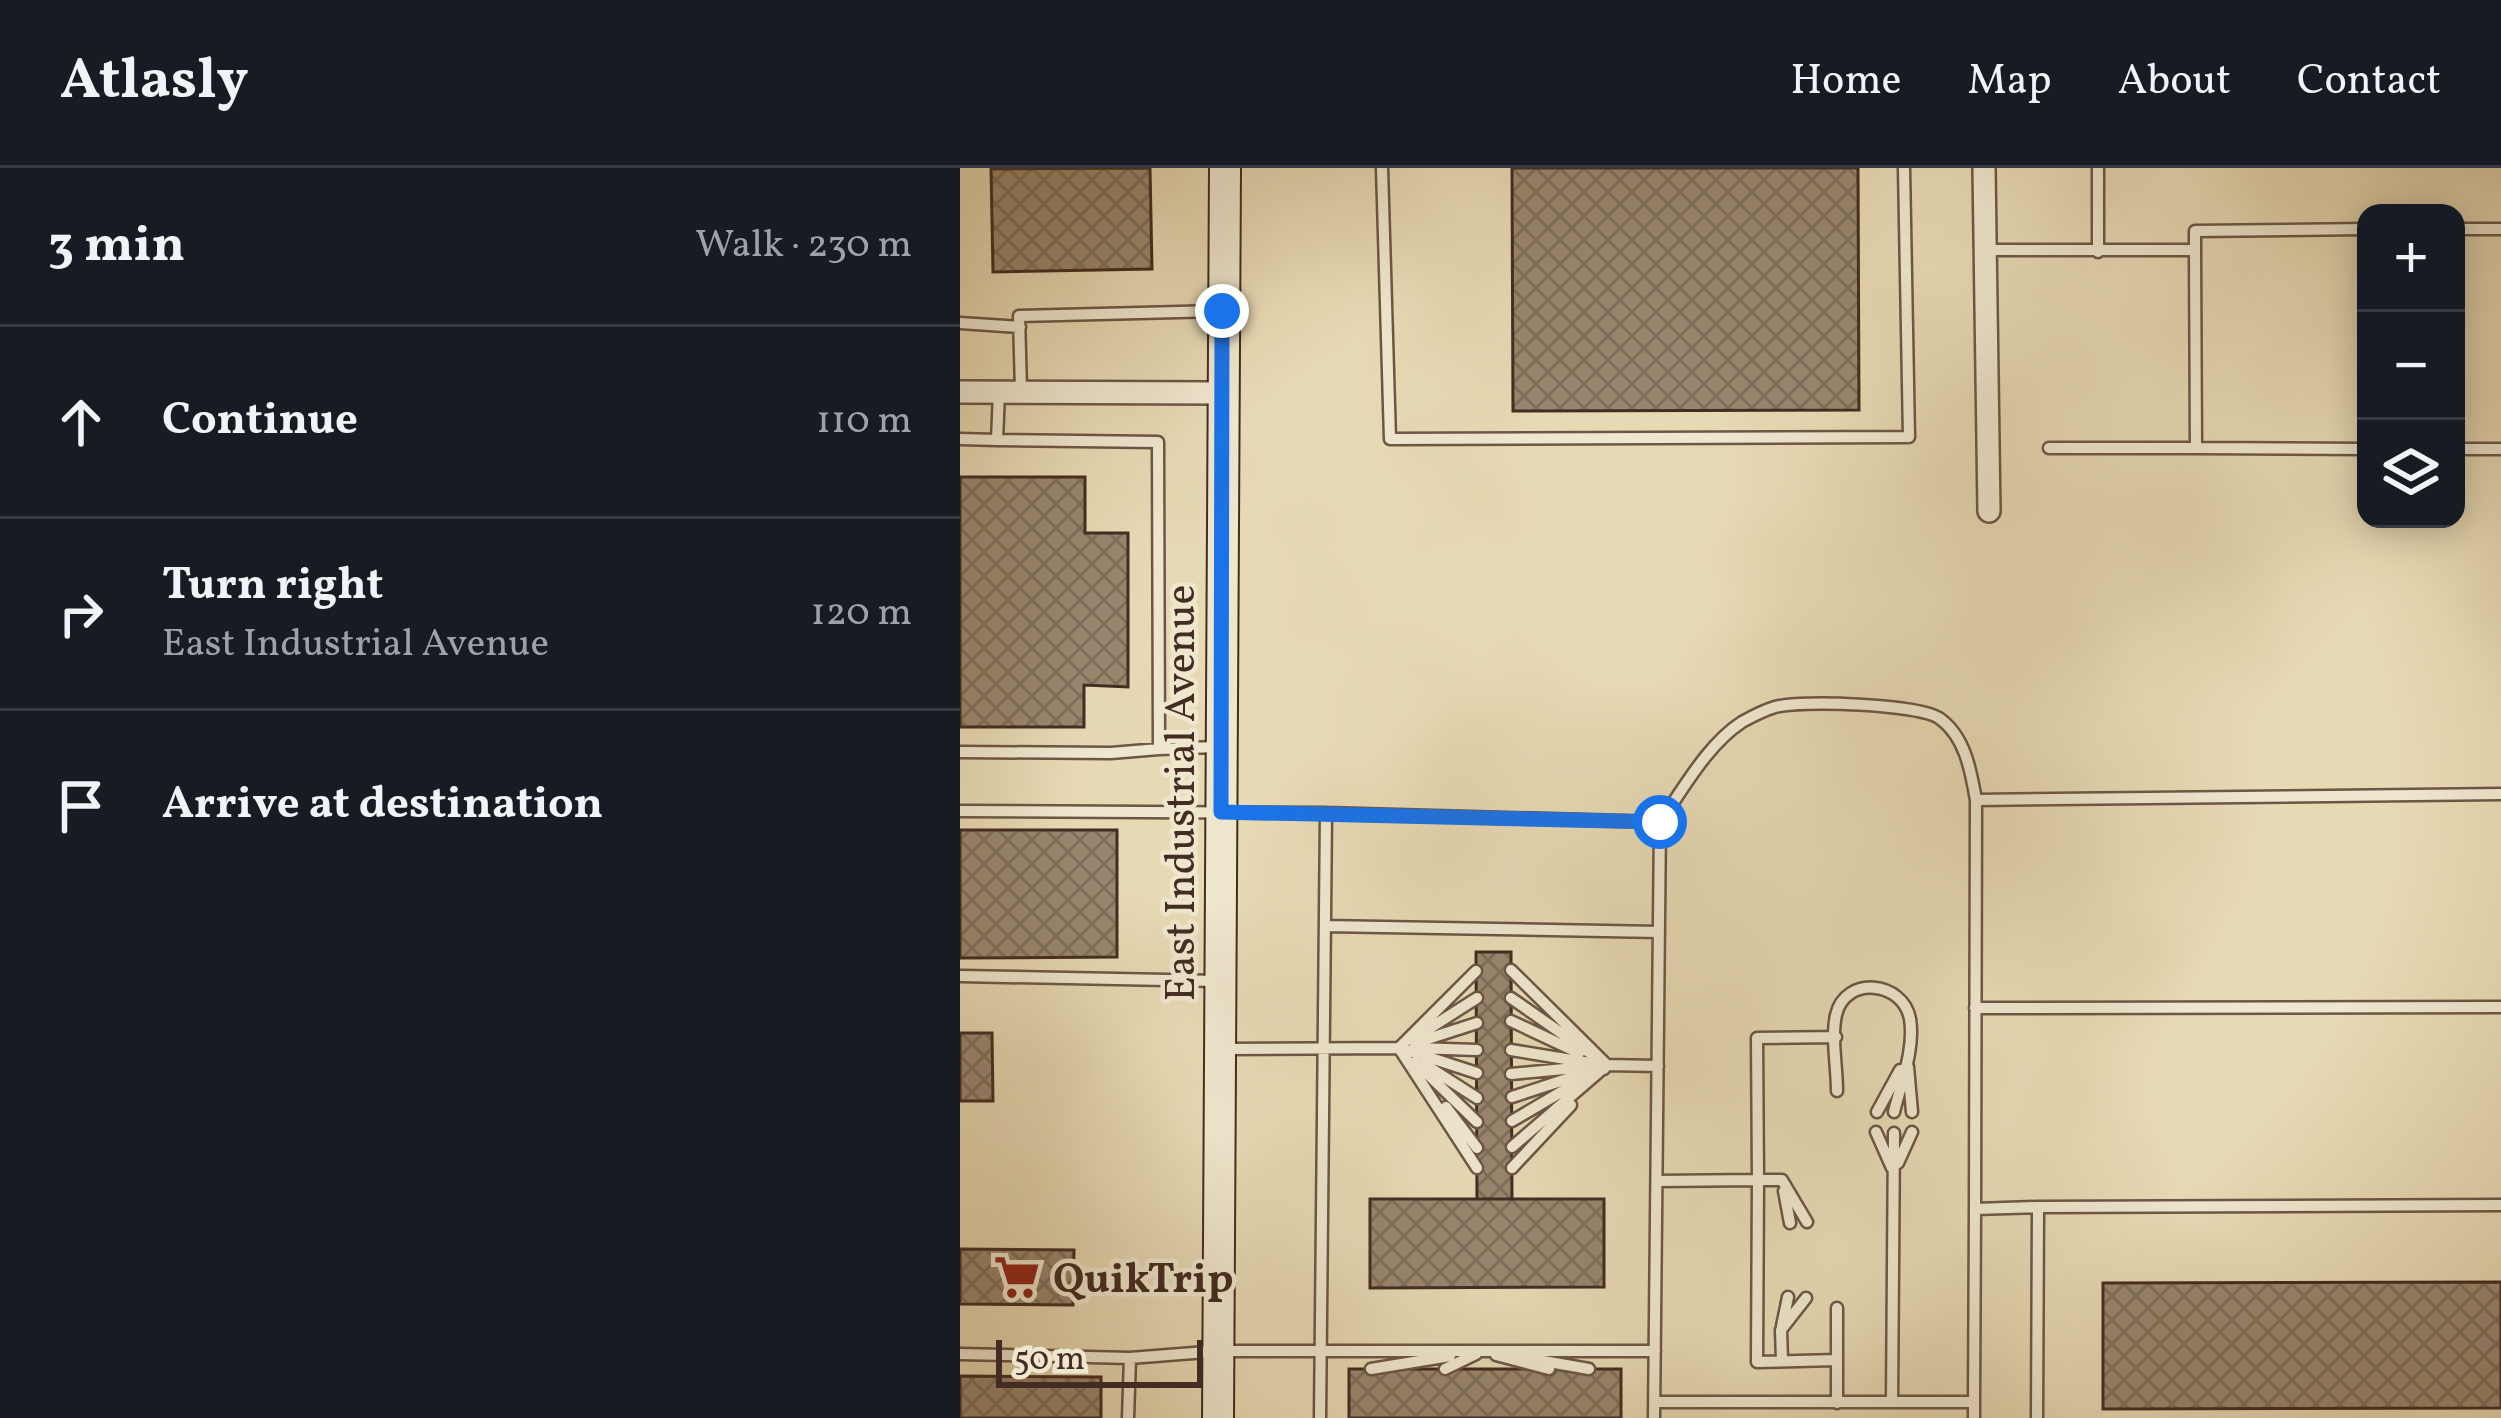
<!DOCTYPE html>
<meta charset="utf-8">
<style>
body{margin:0;font-family:Vollkorn,serif;background:#20242c;color:#f1f3f6}
.controls{position:absolute;right:36px;top:36px;display:grid;overflow:hidden;border-radius:24px;box-shadow:0 6px 30px #0003}
.controls button{width:108px;height:108px;display:grid;place-items:center;padding:0;border:0;border-bottom:3px solid #363941;background:#171b24;color:#f1f3f6;font:60px sans-serif}
.scale{position:absolute;left:36px;bottom:30px;width:207px;box-sizing:border-box;padding-left:12px;border:6px solid #432c22;border-top:0;font-size:33px;line-height:42px;white-space:nowrap;color:#432c22;-webkit-text-stroke:9px #efe6ce;paint-order:stroke}
.stop{position:absolute;width:36px;height:36px;margin:-27px;border:9px solid #1a73e8;border-radius:50%;background:#fff}
.stop.end{background:#1a73e8;border-color:#fff;box-shadow:0 3px 12px #0008}
.list{margin:0;padding:0;list-style:none}
h2{display:flex;justify-content:space-between;align-items:center;height:156px;margin:0;padding:0 48px;font-size:51px}
h2 small{font-size:39px;font-weight:400;color:#9ea1a6}
.list li{display:grid;grid-template-columns:78px 1fr auto;gap:36px;align-items:center;box-sizing:border-box;height:192px;padding:0 48px;border-top:3px solid #363941}
.list b{display:block;font-size:45px;white-space:nowrap}
.list p{margin:0;font-size:39px;white-space:nowrap;color:#9ea1a6}
.list em{font-size:39px;font-style:normal;color:#9ea1a6}
.icon{flex:none;width:66px;height:66px;fill:none;stroke:currentColor;stroke-width:2;stroke-linecap:round;stroke-linejoin:round}
.map{position:relative;flex:none;width:1541px;height:1250px;overflow:hidden}
header{display:flex;align-items:center;gap:72px;box-sizing:border-box;height:168px;padding:0 60px;background:#171b24;border-bottom:3px solid #363941}
header strong{font-size:57px}
nav{display:flex;gap:66px;margin-inline-start:auto;font-size:42px}
main{display:flex}
aside{flex:1;background:#171b24}
.map>svg:first-child{display:block}
</style>
<header>
<strong>Atlasly</strong>
<nav><a>Home</a><a>Map</a><a>About</a><a>Contact</a></nav>
</header>
<main>
<aside>
<h2>3 min<small>Walk · 230 m</small></h2>
<ul class="list">
<li><svg class="icon" aria-label="ahead" viewBox="0 0 24 24"><path d="M12 20V5M6 11l6-6 6 6"/></svg><div><b>Continue</b></div><em>110 m</em></li>
<li><svg class="icon" aria-label="right" viewBox="0 0 24 24"><path d="M7 20v-9h11M14 6l5 5-5 5"/></svg><div><b>Turn right</b><p>East Industrial Avenue</p></div><em>120 m</em></li>
<li><svg class="icon" aria-label="arrive" viewBox="0 0 24 24"><path d="M6 21V4h12l-3 4 3 4H6"/></svg><div><b>Arrive at destination</b></div></li>
</ul>
</aside>
<div class="map">
<svg width="1541" height="1250" viewBox="0 0 1541 1250">
<defs>
<pattern id="building-cross-hatch" width="8" height="8" patternUnits="userSpaceOnUse" patternTransform="scale(3)"><rect width="8" height="8" fill="#98866e"/><path d="M0 0l8 8M0 8l8-8" fill="none" stroke="#7e6e5a"/></pattern>
</defs>
<rect width="100%" height="100%" fill="#e7d9b4"/>
<filter id="stains"><feTurbulence type="fractalNoise" baseFrequency=".00167" numOctaves="4"/><feColorMatrix values="0 0 0 0 .2 0 0 0 0 .09 0 0 0 0 .02 0 0 0 .5 -.17"/></filter>
<radialGradient id="worn" r=".72"><stop offset=".6" stop-color="#630" stop-opacity="0"/><stop offset="1" stop-color="#630" stop-opacity=".3"/></radialGradient>
<!-- building -->
<path fill="url(#building-cross-hatch)" stroke="#432c22" stroke-width="3" d="M 190,0 L 192,101 L 33,104 L 31,1 Z
M 552,0 L 898,0 L 899,242 L 553,243 Z
M 0,309 L 125,309 L 125,365 L 168,365 L 168,519 L 124,517 L 124,559 L 0,559 Z
M 0,662 L 157,662 L 157,789 L 0,790 Z
M 516,784 L 551,784 L 552,1031 L 517,1031 Z
M 0,865 L 32,865 L 33,933 L 0,933 Z
M 410,1031 L 644,1031 L 644,1119 L 410,1120 Z
M 0,1081 L 114,1082 L 113,1137 L 0,1136 Z
M 1541,1114 L 1541,1240 L 1143,1241 L 1143,1115 Z
M 389,1201 L 661,1201 L 661,1250 L 389,1250 Z
M 0,1208 L 141,1209 L 141,1250 L 0,1250 Z"/>
<g fill="none" stroke-linecap="round" stroke-linejoin="round">
<!-- lane casing -->
<g stroke="#6c5746" stroke-width="15">
<path id="lane" d="M 422,0 L 430,271 L 949,269 L 944,0
M 1138,0 L 1138,84
M 1496,61 L 1541,61
M 1026,82 L 1235,82 L 1235,63 L 1406,61
M 1235,82 L 1236,280 L 1406,281
M 0,155 L 60,159
M 61,223 L 59,148 L 259,143
M 39,224 L 37,272 L 198,274 L 199,581 L 256,579
M 0,271 L 37,272
M 1089,280 L 1236,280
M 1496,281 L 1541,281
M 0,584 L 151,585 L 199,581
M 1016,632 L 1541,626
M 0,643 L 366,645 L 700,654 L 694,1250
M 700,654 C 724,620 747,577 782,554 C 791,549 805,542 815,539 C 840,532 958,536 979,550 C 1005,568 1011,603 1016,632 L 1015,1041
M 365,758 L 699,764
M 551,802 L 647,897 L 551,830
M 0,808 L 258,813
M 1015,840 L 1541,839
M 551,853 L 619,885
M 459,867 L 517,830
M 455,875 L 517,855
M 443,877 L 439,880 L 517,1000
M 440,880 L 517,905
M 454,880 L 517,882
M 264,881 L 439,880 L 516,803
M 551,882 L 642,897
M 455,894 L 517,954
M 464,896 L 517,930
M 948,899 L 952,944
M 644,901 L 647,897 L 698,898
M 551,906 L 626,899
M 877,923 C 877,899 871,869 876,847 C 885,807 943,813 950,851 C 955,881 941,915 934,944
M 552,929 L 622,906
M 486,939 L 517,980
M 917,944 L 940,902
M 552,953 L 647,897 L 552,979
M 916,964 L 932,1000
M 938,995 L 952,964
M 552,1000 L 611,937
M 697,1013 L 798,1012 L 797,1194 L 877,1192
M 824,1023 L 830,1055
M 847,1054 L 822,1012 L 798,1012 L 797,870 L 876,869
M 822,1158 L 828,1129
M 0,1186 L 170,1190 L 259,1183 L 695,1183
M 536,1187 L 589,1201
M 555,1188 L 629,1201
M 822,1193 L 821,1162 L 846,1130
M 411,1201 L 490,1188
M 485,1201 L 516,1186
M 694,1234 L 1014,1234 L 1014,1250
M 932,1234 L 934,965
M 1014,1234 L 1015,1041 L 1078,1039
M 877,1235 L 877,1140
M 168,1250 L 170,1190
M 360,1250 L 366,645
M 1077,1250 L 1078,1039 L 1541,1037"/>
</g>
<!-- street casing -->
<g stroke="#6c5746" stroke-width="26">
<path id="street" d="M 1024,0 L 1029,343
M 0,224 L 261,225"/>
</g>
<!-- secondary casing -->
<g stroke="#432c22" stroke-width="34">
<path id="secondary" d="M 258,1250 L 265,0"/>
</g>
<!-- lane -->
<use href="#lane" stroke="#efe6ce" stroke-width="10"/>
<!-- street -->
<use href="#street" stroke="#efe6ce" stroke-width="21"/>
<!-- secondary -->
<use href="#secondary" stroke="#efe6ce" stroke-width="30"/>
</g>
<g fill="none" stroke-linecap="round" stroke-linejoin="round">
<!-- route -->
<path stroke="#1a73e8" stroke-width="15" d="M 262,143 L 261,644 L 700,654"/>
</g>
<!-- icons -->
<defs>
<g id="supermarket-bare" transform="scale(3.6)"><path d="M-6-5.5h2.5l.6 2H6L4.5 2H-2.5L-4.4-4H-6ZM-1.5 3.2a1.3 1.3 0 1 0 .1 0ZM3 3.2a1.3 1.3 0 1 0 .1 0Z" fill="#8f2418" stroke="#efe6ce" stroke-width="2.5" paint-order="stroke"/></g>
</defs>
<g fill-rule="evenodd">
<use href="#supermarket-bare" x="57" y="1109"/>
</g>
<g text-anchor="middle" stroke-width="9" stroke-linejoin="round" paint-order="stroke">
<!-- street labels -->
<g font-size="42" fill="#432c22" stroke="#efe6ce">
<text transform="translate(219 625) rotate(-90)" y="15">East Industrial Avenue</text>
</g>
<!-- poi labels -->
<g font-size="42" font-weight="bold" fill="#432c22" stroke="#efe6ce" text-anchor="start">
<text x="93" y="1124">QuikTrip</text>
</g>
</g>
<rect width="100%" height="100%" filter="url(#stains)"/>
<rect width="100%" height="100%" fill="url(#worn)"/>
</svg>
<div class="controls">
<button>+</button>
<button>−</button>
<button><svg class="icon" aria-label="layers" viewBox="0 0 24 24"><path d="M12 4l9 5-9 5-9-5zM3 14l9 5 9-5"/></svg></button>
</div>
<div class="scale">50 m</div>
<div class="stop" style="left:700px;top:654px"></div>
<div class="stop end" style="left:262px;top:143px"></div>
</div>
</main>
